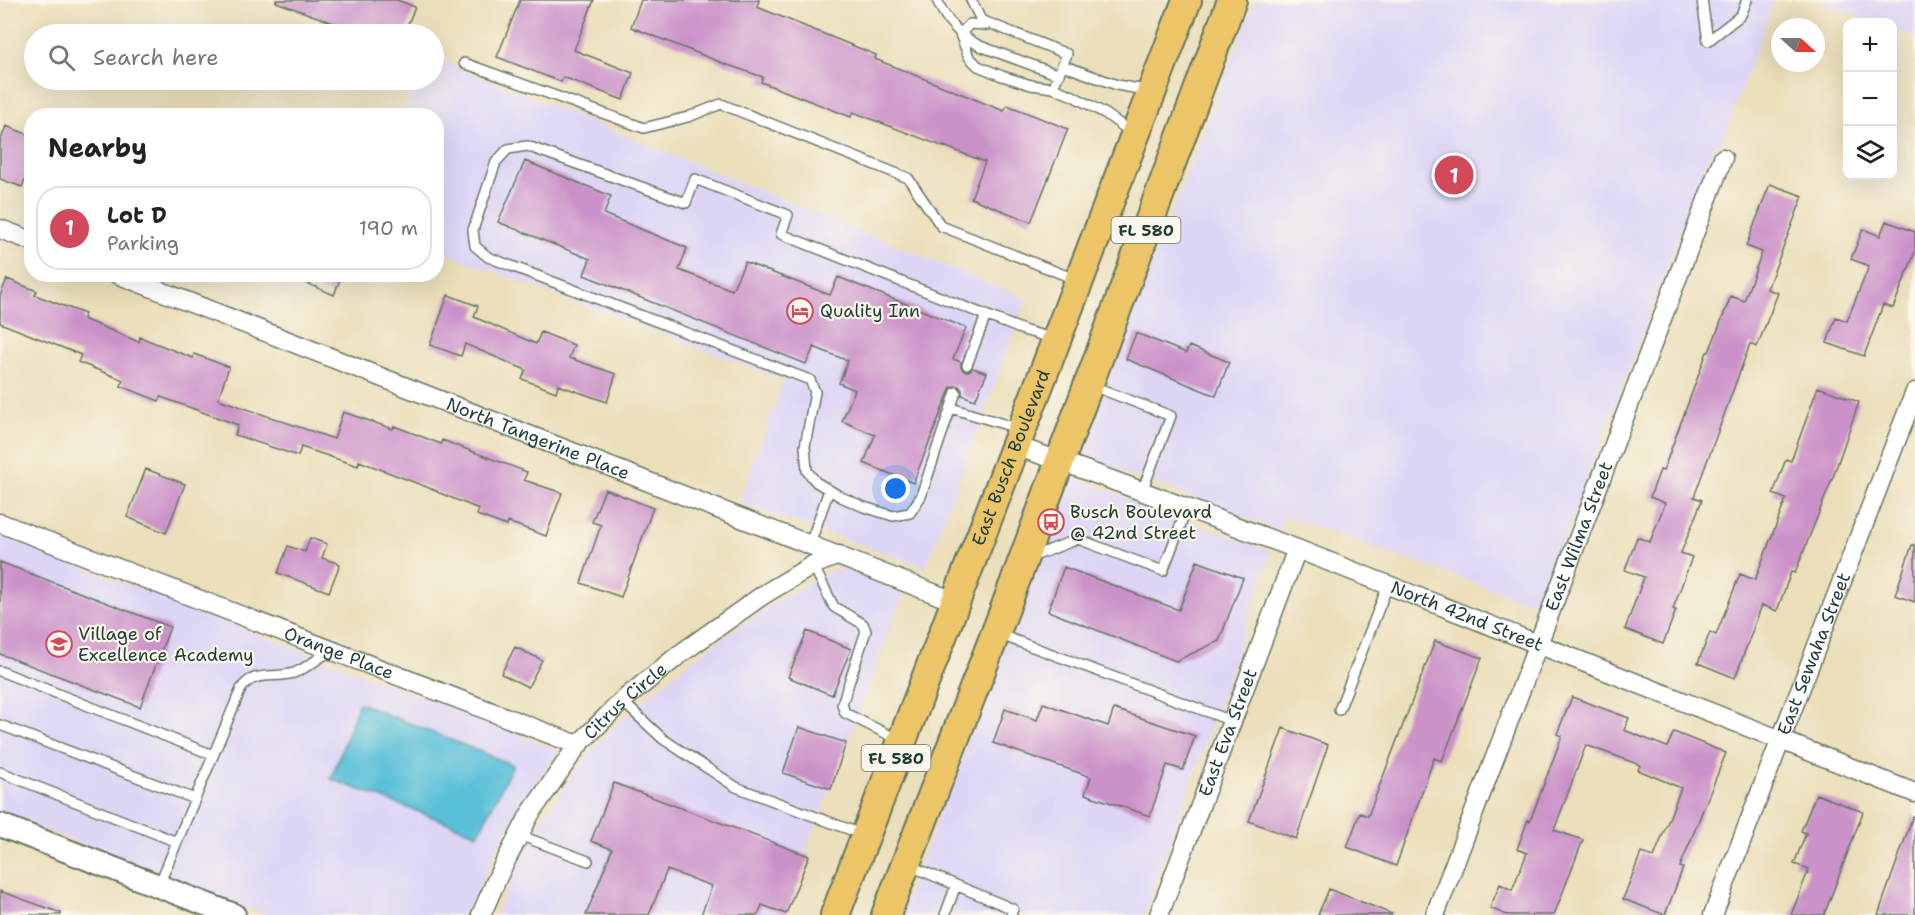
<!DOCTYPE html>
<meta charset="utf-8">
<style>
body{margin:0;font-family:"Shantell Sans",sans-serif;background:#f2f2f2;color:#222}
.controls{position:absolute;right:18px;top:18px;display:grid;overflow:hidden;border-radius:12px;box-shadow:0 6px 24px #0002}
.controls button{width:54px;height:54px;display:grid;place-items:center;padding:0;border:0;border-bottom:2px solid #e0e0e0;background:#fff;color:#222;font:30px sans-serif}
.compass{position:absolute;left:1771px;top:18px;width:54px;height:54px;border-radius:50%;background:#fff;box-shadow:0 6px 24px #0002;rotate:111deg}
.you{position:absolute;left:896px;top:489px;width:21px;height:21px;margin:-15px;border:4px solid #fff;border-radius:50%;background:#1a73e8;box-shadow:0 0 0 9px #1a73e833}
.badge{display:grid;place-items:center;width:39px;height:39px;border-radius:50%;background:#d1495b;color:#fff;font-size:20px;font-weight:700}
.pin{position:absolute;translate:-50% -50%;border:3px solid #fff;box-shadow:0 2px 6px #0006}
.list{margin:0;padding:0;list-style:none}
h2{display:flex;justify-content:space-between;align-items:center;height:78px;margin:0;padding:0 24px;font-size:26px}
h2 small{font-size:20px;font-weight:400;color:#767676}
.list li{display:grid;grid-template-columns:39px 1fr auto;gap:18px;align-items:center;box-sizing:border-box;height:84px;margin:0 12px 12px;padding:0 12px;border:2px solid #e0e0e0;border-radius:24px}
.list b{display:block;font-size:22px;white-space:nowrap}
.list p{margin:0;font-size:20px;white-space:nowrap;color:#767676}
.list em{font-size:20px;font-style:normal;color:#767676}
.icon{flex:none;width:33px;height:33px;fill:none;stroke:currentColor;stroke-width:2;stroke-linecap:round;stroke-linejoin:round}
.map{position:relative;flex:none;width:1915px;height:915px;overflow:hidden}
.search{position:absolute;background:#fff;box-shadow:0 6px 24px #0002;left:24px;top:24px;width:420px;height:66px;display:flex;align-items:center;gap:15px;box-sizing:border-box;padding:0 21px;border-radius:33px;color:#767676;font-size:22px}
.panel{position:absolute;background:#fff;box-shadow:0 6px 24px #0002;left:24px;top:108px;width:420px;height:174px;border-radius:24px}
.map>svg:first-child{display:block}
</style>
<div class="map">
<svg width="1915" height="915" viewBox="0 0 1915 915">
<rect width="100%" height="100%" fill="#fbf7ec"/>
<filter id="ink" filterUnits="userSpaceOnUse"><feTurbulence type="fractalNoise" baseFrequency=".0167" numOctaves="2"/><feDisplacementMap in="SourceGraphic" scale="12" xChannelSelector="R" yChannelSelector="G"/><feConvolveMatrix kernelMatrix="1 2 1 2 8 2 1 2 1" color-interpolation-filters="sRGB"/></filter>
<filter id="wash" filterUnits="userSpaceOnUse"><feTurbulence type="fractalNoise" baseFrequency=".008" numOctaves="4" result="noise"/><feDisplacementMap in="SourceGraphic" scale="24" xChannelSelector="R" yChannelSelector="G"/><feGaussianBlur stdDeviation="1.35" result="paint"/><feColorMatrix in="noise" values="0 0 0 0 0 0 0 0 0 0 0 0 0 0 0 0 0 1.4 0 .05"/><feComposite in="paint" operator="in"/></filter>
<g filter="url(#wash)">
<rect width="100%" height="100%" fill="#ebdeba"/>
<!-- built -->
<path fill="#ded5f5" d="M 1255,0 L 1774,0 L 1721,144 L 1714,143 L 1539,606 L 1285,516 L 1279,530 L 1078,455 Z
M 1818,0 L 1915,0 L 1915,37 L 1893,29 L 1892,22 L 1876,22 Z
M 434,58 L 1027,299 L 926,567 L 739,503 L 784,380 L 437,250 L 436,116 L 403,116 L 417,80 L 434,80 Z
M 1070,477 L 1272,552 L 1144,915 L 900,915 Z
M 0,535 L 559,750 L 518,808 L 488,867 L 466,915 L 267,915 L 0,813 Z
M 840,568 L 904,593 L 782,915 L 495,915 L 512,878 L 541,821 L 584,760 L 587,760 L 590,752 L 632,710 L 688,663 L 771,605 L 820,576 Z"/>
<!-- water -->
<path fill="#5ac0d8" stroke="#3c7e86" stroke-width="1.5" d="M 359,703 L 513,765 L 478,834 L 331,779 Z"/>
<g id="blocks">
<!-- building -->
<path fill="#cb92c9" d="M 276,0 L 397,0 L 415,7 L 404,34 L 364,34 L 276,2 Z
M 520,0 L 594,0 L 574,50 L 633,73 L 623,100 L 563,77 L 561,82 L 497,57 Z
M 641,0 L 759,0 L 757,7 L 876,55 L 875,59 L 1004,111 L 1007,105 L 1068,129 L 1031,222 L 971,198 L 985,162 L 944,146 L 944,147 L 853,112 L 851,117 L 761,82 L 763,77 L 725,64 L 631,27 Z
M 6,126 L 32,136 L 32,164 L 22,187 L 0,179 L 0,142 Z
M 525,161 L 611,196 L 604,214 L 687,248 L 679,270 L 732,290 L 745,262 L 830,295 L 838,277 L 966,328 L 953,359 L 961,362 L 961,367 L 964,371 L 969,371 L 973,368 L 987,373 L 975,400 L 962,395 L 962,390 L 959,386 L 951,387 L 913,483 L 864,463 L 875,435 L 842,421 L 855,390 L 839,383 L 848,361 L 814,347 L 806,364 L 584,275 L 590,259 L 498,222 Z
M 1770,184 L 1803,196 L 1767,289 L 1778,293 L 1757,347 L 1750,344 L 1694,497 L 1702,500 L 1681,553 L 1692,557 L 1673,609 L 1676,610 L 1663,644 L 1625,629 L 1644,577 L 1625,570 L 1637,537 L 1650,542 L 1665,503 L 1650,497 L 1660,470 L 1663,471 L 1707,352 L 1709,352 L 1731,296 L 1744,301 L 1762,252 L 1746,246 Z
M 1886,221 L 1915,232 L 1915,252 L 1893,308 L 1883,305 L 1864,356 L 1827,343 L 1836,317 L 1847,321 L 1869,266 L 1851,259 L 1863,229 L 1880,236 Z
M 285,274 L 342,274 L 334,295 Z
M 7,279 L 37,291 L 35,295 L 85,314 L 83,319 L 139,342 L 140,337 L 193,358 L 194,354 L 229,367 L 218,399 L 334,439 L 343,412 L 393,429 L 394,426 L 441,444 L 442,440 L 527,472 L 524,480 L 562,493 L 546,536 L 508,522 L 507,526 L 477,515 L 479,509 L 437,492 L 437,491 L 359,461 L 358,466 L 301,447 L 298,456 L 235,435 L 238,425 L 161,397 L 159,401 L 121,386 L 123,380 L 78,362 L 81,355 L 0,323 L 0,296 Z
M 448,295 L 478,306 L 474,317 L 536,344 L 541,332 L 574,345 L 569,358 L 616,374 L 607,402 L 558,385 L 556,392 L 522,379 L 526,370 L 465,344 L 461,356 L 430,345 Z
M 1136,333 L 1186,353 L 1189,346 L 1229,362 L 1216,396 L 1126,359 Z
M 1818,387 L 1859,402 L 1833,477 L 1795,573 L 1791,572 L 1777,611 L 1762,605 L 1735,678 L 1698,663 L 1710,632 L 1716,635 L 1740,574 L 1755,580 L 1786,499 L 1773,494 L 1786,459 L 1791,461 Z
M 146,469 L 185,484 L 166,533 L 127,517 Z
M 605,489 L 653,508 L 621,597 L 581,583 L 601,525 L 592,522 Z
M 310,538 L 327,544 L 322,558 L 340,564 L 329,592 L 278,573 L 288,546 L 305,552 Z
M 1912,545 L 1915,545 L 1915,602 L 1895,595 Z
M 1197,561 L 1243,578 L 1219,641 L 1176,661 L 1048,611 L 1064,567 L 1179,610 Z
M 0,562 L 170,627 L 140,707 L 0,654 Z
M 807,631 L 851,649 L 832,695 L 788,677 Z
M 1435,641 L 1482,658 L 1442,761 L 1434,758 L 1396,866 L 1347,847 L 1360,813 L 1368,816 Z
M 515,647 L 542,660 L 528,687 L 501,674 Z
M 1572,697 L 1629,718 L 1624,730 L 1667,747 L 1674,732 L 1726,753 L 1680,867 L 1683,868 L 1665,915 L 1623,899 L 1641,853 L 1654,857 L 1681,788 L 1638,770 L 1640,765 L 1586,745 L 1554,830 L 1583,840 L 1554,915 L 1507,915 L 1490,908 L 1500,884 L 1512,890 L 1527,853 L 1517,849 L 1528,820 L 1530,821 L 1562,736 L 1557,734 Z
M 1043,703 L 1108,726 L 1114,709 L 1195,736 L 1183,770 L 1167,765 L 1150,816 L 1085,794 L 1091,777 L 993,743 L 1005,709 L 1037,720 Z
M 799,727 L 846,743 L 831,789 L 783,773 Z
M 1283,728 L 1328,745 L 1296,839 L 1249,821 Z
M 614,783 L 809,856 L 786,914 L 762,905 L 758,915 L 701,915 L 712,886 L 667,870 L 649,915 L 586,915 L 612,849 L 591,841 Z
M 1816,794 L 1863,812 L 1824,915 L 1791,915 L 1809,869 L 1794,864 L 1806,833 L 1801,831 Z
M 1913,816 L 1915,817 L 1915,915 L 1878,915 Z
M 1329,889 L 1392,914 L 1391,915 L 1318,915 Z
M 0,891 L 61,913 L 61,915 L 0,915 Z"/>
</g>
</g>
<g filter="url(#ink)">
<use href="#blocks" fill-opacity="0" stroke="#667563" stroke-width="1.5"/>
<g fill="none" stroke-linecap="round" stroke-linejoin="round">
<!-- service casing -->
<g stroke="#667563" stroke-width="12">
<path id="service" d="M 937,0 C 946,21 959,36 980,46 L 1059,75
M 971,0 L 981,20 L 1067,54 L 1053,88
M 1702,0 L 1708,41 L 1741,15 L 1747,0
M 960,34 L 969,57 L 978,66 L 1002,76 L 1031,85 L 1053,88 L 1073,96 L 1106,114 L 1132,133
M 960,34 L 970,24 L 986,25
M 464,63 L 644,128 L 688,117 L 721,104 L 908,178 L 941,226 L 1077,280
M 1062,65 L 1117,85 L 1150,91
M 967,365 L 986,315
M 1090,385 L 1171,416 L 1142,491
M 956,392 L 921,496 L 910,513 L 893,516 L 864,507 L 841,497 L 816,482 L 807,471 L 805,446 L 815,392 L 810,380 L 488,257 L 475,246 L 473,230 L 496,162 L 508,149 L 527,146 L 686,203 L 695,179 L 788,215 L 781,234 L 1023,330 L 1055,339
M 951,408 L 1020,429
M 810,544 L 829,490
M 1029,558 L 1078,539 L 1163,571 L 1187,508
M 813,565 L 834,607 L 863,624 L 866,631 L 842,704 L 845,713 L 899,740
M 998,634 L 1232,721
M 0,671 L 213,755
M 622,701 L 663,739 L 736,787 L 864,835
M 1339,710 L 1388,585
M 0,725 L 195,799
M 0,772 L 177,842
M 519,835 L 588,861
M 908,865 L 1013,909 L 1011,915
M 159,885 L 241,689 C 253,670 274,679 294,673 C 307,668 320,657 332,650
M 945,915 L 956,885"/>
</g>
<!-- minor casing -->
<g stroke="#667563" stroke-width="21">
<g id="minor">
<path d="M 0,229 L 32,241"/>
<path id="s1" d="M 117,274 L 956,602"/>
<path id="s2" d="M 1016,446 L 1082,469 L 1297,549 L 1915,793"/>
<path id="s3" d="M 0,523 L 578,745"/>
<path id="s4" d="M 481,915 L 500,872 L 530,814 L 578,745 L 622,701 L 680,654 L 763,595 L 813,565 L 839,555"/>
<path id="s5" d="M 1159,915 L 1297,549"/>
<path id="s6" d="M 1435,915 L 1723,158"/>
<path id="s7" d="M 1713,915 L 1915,392"/>
</g>
</g>
<!-- tertiary casing -->
<g stroke="#667563" stroke-width="26">
<path id="tertiary" d="M 0,825 L 234,915"/>
</g>
<!-- primary casing -->
<g stroke="#667563" stroke-width="32">
<g id="primary">
<path id="s8" d="M 835,915 L 1187,0"/>
<path d="M 886,915 L 1001,619 L 1232,0"/>
</g>
</g>
<!-- service -->
<use href="#service" stroke="#fff" stroke-width="9"/>
<!-- minor -->
<use href="#minor" stroke="#fff" stroke-width="18"/>
<!-- tertiary -->
<use href="#tertiary" stroke="#fff" stroke-width="22"/>
<!-- primary -->
<use href="#primary" stroke="#edc569" stroke-width="28"/>
</g>
</g>
<!-- icons -->
<defs>
<g id="hotel-ring" transform="scale(1.35)"><circle r="9.5" fill="#fbf7ec" stroke="#d1495b" stroke-width="1.5"/><path d="M-6-4.5h1.5V1H6V5H4.5V3h-9V5H-6ZM-4 0a1.8 1.8 0 1 1 3.6 0ZM.5 0V-2.5h3Q6-2.5 6 0Z" fill="#d1495b"/></g>
<g id="bus-ring" transform="scale(1.35)"><circle r="9.5" fill="#fbf7ec" stroke="#d1495b" stroke-width="1.5"/><path d="M-5-6H5V4H4V6H2V4H-2V6H-4V4H-5ZM-3.5-4V0h7V-4ZM-3.5 1.2v1.5H-2V1.2ZM2 1.2v1.5H3.5V1.2Z" fill="#d1495b"/></g>
<g id="school-ring" transform="scale(1.35)"><circle r="9.5" fill="#fbf7ec" stroke="#d1495b" stroke-width="1.5"/><path d="M0-5L7-2L0 1L-7-2ZM-4 1L0 2.5L4 1V4Q0 6-4 4Z" fill="#d1495b"/></g>
</defs>
<g fill-rule="evenodd">
<use href="#hotel-ring" x="800" y="311"/>
<use href="#bus-ring" x="1051" y="522"/>
<use href="#school-ring" x="59" y="644"/>
</g>
<g text-anchor="middle" stroke-width="4.5" stroke-linejoin="round" paint-order="stroke">
<!-- shield labels -->
<g fill="#fbf7ec" stroke="#61756b" stroke-width="1.5">
<rect x="1111.5" y="217" width="69" height="26" rx="4.5"/>
<rect x="861.5" y="745" width="69" height="26" rx="4.5"/>
</g>
<g font-size="16" font-weight="bold" fill="#1f3d34">
<text x="1146" y="236">FL 580</text>
<text x="896" y="764">FL 580</text>
</g>
<!-- poi labels -->
<g font-size="18" fill="#1f3d34" stroke="#fbf7ec" text-anchor="start">
<text x="820" y="317">Quality Inn</text>
<text x="1070" y="518">Busch Boulevard<tspan x="1070" dy="21">@ 42nd Street</tspan></text>
<text x="78" y="640">Village of<tspan x="78" dy="21">Excellence Academy</tspan></text>
</g>
<!-- street labels -->
<g font-size="18" fill="#1f3d34" stroke="#fbf7ec">
<text dy="6" stroke="none"><textPath href="#s1" startOffset="452">North Tangerine Place</textPath></text>
<text dy="6" stroke="none"><textPath href="#s8" startOffset="490">East Busch Boulevard</textPath></text>
<text dy="6" stroke="none"><textPath href="#s6" startOffset="405">East Wilma Street</textPath></text>
<text dy="6" stroke="none"><textPath href="#s2" startOffset="482">North 42nd Street</textPath></text>
<text dy="6" stroke="none"><textPath href="#s3" startOffset="363">Orange Place</textPath></text>
<text dy="6" stroke="none"><textPath href="#s7" startOffset="280">East Sewaha Street</textPath></text>
<text dy="6" stroke="none"><textPath href="#s4" startOffset="261">Citrus Circle</textPath></text>
<text dy="6" stroke="none"><textPath href="#s5" startOffset="195">East Eva Street</textPath></text>
</g>
</g>
</svg>
<div class="controls">
<button>+</button>
<button>−</button>
<button><svg class="icon" aria-label="layers" viewBox="0 0 24 24"><path d="M12 4l9 5-9 5-9-5zM3 14l9 5 9-5"/></svg></button>
</div>
<svg class="compass" viewBox="-18 -18 36 36"><path d="M0-13l5 13h-10z" fill="#e53935"/><path d="M0 13l5-13h-10z" fill="#767676"/></svg>
<div class="you"></div>
<div class="pin badge" style="left:1454px;top:175px">1</div>
<div class="search"><svg class="icon" aria-label="search" viewBox="0 0 24 24"><circle cx="10" cy="10" r="6"/><path d="M15 15l6 6"/></svg>Search here</div>
<section class="panel">
<h2>Nearby<small></small></h2>
<ul class="list">
<li><span class="badge">1</span><div><b>Lot D</b><p>Parking</p></div><em>190 m</em></li>
</ul>
</section>
</div>
